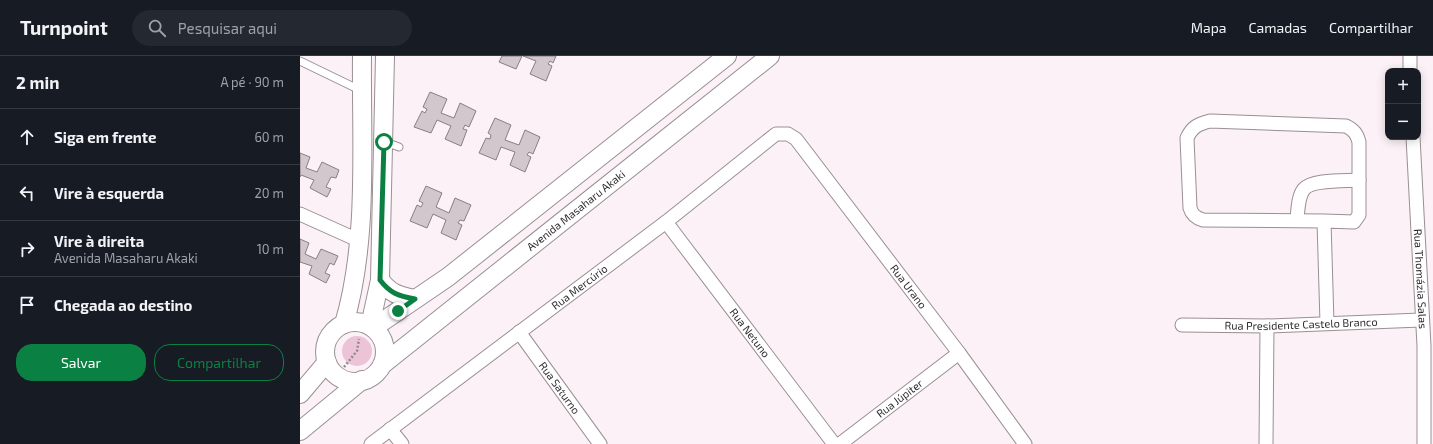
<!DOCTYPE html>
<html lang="pt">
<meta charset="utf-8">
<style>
body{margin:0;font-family:"Exo 2",sans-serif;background:#242831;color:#f1f3f6}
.controls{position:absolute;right:12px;top:12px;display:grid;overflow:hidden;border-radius:8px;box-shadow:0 2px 10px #0003}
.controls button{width:36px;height:36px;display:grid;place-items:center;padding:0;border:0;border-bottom:1px solid #363941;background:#171b24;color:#f1f3f6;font:20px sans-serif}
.stop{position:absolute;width:12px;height:12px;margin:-9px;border:3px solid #0b8043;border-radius:50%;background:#fff}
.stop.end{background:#0b8043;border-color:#fff;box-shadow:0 1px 4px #0008}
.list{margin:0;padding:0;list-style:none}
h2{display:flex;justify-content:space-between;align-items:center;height:52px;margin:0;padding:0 16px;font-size:17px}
h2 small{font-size:13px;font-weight:400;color:#9ea1a6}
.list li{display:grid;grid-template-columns:26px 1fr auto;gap:12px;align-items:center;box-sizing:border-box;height:56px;padding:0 16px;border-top:1px solid #363941}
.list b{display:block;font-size:15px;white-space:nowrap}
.list p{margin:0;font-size:13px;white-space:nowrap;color:#9ea1a6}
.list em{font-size:13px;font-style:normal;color:#9ea1a6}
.actions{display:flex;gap:8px;padding:12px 16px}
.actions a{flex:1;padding:9px 0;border:1px solid #0b8043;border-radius:16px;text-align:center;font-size:14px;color:#0b8043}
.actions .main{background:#0b8043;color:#fff}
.icon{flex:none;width:22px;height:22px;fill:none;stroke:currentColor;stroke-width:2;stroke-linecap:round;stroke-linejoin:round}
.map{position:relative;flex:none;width:1133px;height:388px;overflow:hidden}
header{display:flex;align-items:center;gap:24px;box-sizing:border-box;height:56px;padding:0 20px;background:#171b24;border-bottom:1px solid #363941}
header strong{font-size:19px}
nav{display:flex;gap:22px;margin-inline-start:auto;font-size:14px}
.search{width:280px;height:36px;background:#242831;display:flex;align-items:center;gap:10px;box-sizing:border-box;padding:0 14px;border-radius:22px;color:#9ea1a6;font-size:15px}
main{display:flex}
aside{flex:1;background:#171b24}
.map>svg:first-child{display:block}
</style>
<header>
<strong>Turnpoint</strong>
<div class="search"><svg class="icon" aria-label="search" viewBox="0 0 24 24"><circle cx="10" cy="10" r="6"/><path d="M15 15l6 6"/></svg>Pesquisar aqui</div>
<nav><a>Mapa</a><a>Camadas</a><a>Compartilhar</a></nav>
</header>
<main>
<aside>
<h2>2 min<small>A pé · 90 m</small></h2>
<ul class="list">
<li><svg class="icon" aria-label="ahead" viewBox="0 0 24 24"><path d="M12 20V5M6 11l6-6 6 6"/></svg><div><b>Siga em frente</b></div><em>60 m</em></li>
<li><svg class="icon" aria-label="left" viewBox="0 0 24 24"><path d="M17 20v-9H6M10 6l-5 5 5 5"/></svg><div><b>Vire à esquerda</b></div><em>20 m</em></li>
<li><svg class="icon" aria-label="right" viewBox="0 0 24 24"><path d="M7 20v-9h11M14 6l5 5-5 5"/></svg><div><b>Vire à direita</b><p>Avenida Masaharu Akaki</p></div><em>10 m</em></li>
<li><svg class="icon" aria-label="arrive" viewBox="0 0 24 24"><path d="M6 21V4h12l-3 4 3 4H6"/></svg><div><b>Chegada ao destino</b></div></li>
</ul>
<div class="actions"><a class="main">Salvar</a><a>Compartilhar</a></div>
</aside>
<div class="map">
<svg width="1133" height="388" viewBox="0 0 1133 388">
<rect width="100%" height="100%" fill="#fbf1f6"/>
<!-- green -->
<path fill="#ecc3d7" d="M42 295a15 15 0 1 1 30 0a15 15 0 1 1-30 0Z"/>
<!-- building -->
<path fill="#d1c7cc" stroke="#887e83" d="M 202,0 L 222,0 L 216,13 L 199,6 Z
M 223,0 L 256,0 L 253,7 L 250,5 L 248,8 L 252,10 L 246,25 L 230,18 L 236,5 Z
M 130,36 L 147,43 L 141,57 L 154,62 L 160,47 L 176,55 L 169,71 L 165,69 L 163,73 L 167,74 L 161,90 L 145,83 L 151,70 L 137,64 L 131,77 L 114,71 L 122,55 L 125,57 L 127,53 L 123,51 Z
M 195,62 L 211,69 L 205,84 L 219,89 L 225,74 L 240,81 L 233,98 L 229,96 L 227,99 L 231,101 L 225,116 L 210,109 L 215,96 L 201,91 L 196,104 L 179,97 L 186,82 L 190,83 L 191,79 L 188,77 Z
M 0,97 L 10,101 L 6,112 L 17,116 L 22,106 L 39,114 L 36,122 L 31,121 L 26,131 L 31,133 L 27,141 L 10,132 L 14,124 L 1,119 L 0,121 Z
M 126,130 L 142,137 L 136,151 L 149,157 L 155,142 L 171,149 L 164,165 L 160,164 L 158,167 L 162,169 L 156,184 L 141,177 L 146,164 L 133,158 L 127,172 L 110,165 L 117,149 L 121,151 L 123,147 L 119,145 Z
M 0,183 L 9,187 L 5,198 L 16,203 L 21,193 L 38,200 L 34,209 L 30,207 L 25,217 L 30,219 L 26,227 L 9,218 L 12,210 L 0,206 Z"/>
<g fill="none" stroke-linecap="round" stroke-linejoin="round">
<!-- lane casing -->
<g stroke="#998f94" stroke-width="9">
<path id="lane" d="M 0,5 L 62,35
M 85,86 L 99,91"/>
</g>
<!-- street casing -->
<g stroke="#998f94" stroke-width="15">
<g id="street">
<path d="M 1110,0 L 1110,15"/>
<path id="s1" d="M 1113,81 L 1124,290 L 1124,388"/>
<path d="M 0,158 L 60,185"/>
<path d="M 997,163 C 998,154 998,140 1004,133 C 1012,123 1046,125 1059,124"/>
<path d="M 1024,165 L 1054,166 L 1059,159 L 1059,86 C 1057,78 1054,74 1046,70 L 910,65 C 898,68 892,71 887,82 L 890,152 C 892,159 896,162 903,164 L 1024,165 L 1027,267"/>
<path id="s2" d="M 366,166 L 534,388"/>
<path id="s3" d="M 882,269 L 967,270 L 1121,264"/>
<path id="s4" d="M 219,276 L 300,388"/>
<path d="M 90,373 L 102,388"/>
<path id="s5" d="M 71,388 L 366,166 L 476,78 L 488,78 L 496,83 L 659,297 L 725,388"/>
<path id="s6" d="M 540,388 L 659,297"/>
<path d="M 966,388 L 967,270"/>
</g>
</g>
<!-- secondary casing -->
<g stroke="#998f94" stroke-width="20">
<g id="secondary">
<path d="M 80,224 C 90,237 98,240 115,243"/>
<circle cx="55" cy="296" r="30"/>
<path d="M 44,268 C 69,184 61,87 62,0"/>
<path d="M 70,270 L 80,224 L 85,0"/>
<path d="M 73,272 L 148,221 L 427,0"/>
<path id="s7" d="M 82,309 L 470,0"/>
<path d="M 0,338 L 27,306"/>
<path d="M 0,375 L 62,324"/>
</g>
</g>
<!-- path -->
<path stroke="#8f888c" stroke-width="2.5" stroke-dasharray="2 2" stroke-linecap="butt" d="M 44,311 L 57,295 L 59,283"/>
<!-- lane -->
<use href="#lane" stroke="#fff" stroke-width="7"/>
<!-- street -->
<use href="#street" stroke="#fff" stroke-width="13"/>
<!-- secondary -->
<use href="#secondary" stroke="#fff" stroke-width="18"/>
</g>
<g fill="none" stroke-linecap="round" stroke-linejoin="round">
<!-- route -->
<path stroke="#0b8043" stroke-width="5" d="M 84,86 L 80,224 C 90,237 98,240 115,243 L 98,255"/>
</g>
<g text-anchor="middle" stroke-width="4" stroke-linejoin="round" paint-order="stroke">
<!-- street labels -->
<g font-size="11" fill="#302c2e" stroke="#fff">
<text dy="4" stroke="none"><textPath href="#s7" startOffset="248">Avenida Masaharu Akaki</textPath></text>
<text dy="4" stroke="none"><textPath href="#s1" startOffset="142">Rua Thomázia Salas</textPath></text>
<text dy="4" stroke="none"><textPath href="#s5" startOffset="261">Rua Mercúrio</textPath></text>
<text dy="4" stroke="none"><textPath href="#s5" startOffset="717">Rua Urano</textPath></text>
<text dy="4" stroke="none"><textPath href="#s3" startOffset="119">Rua Presidente Castelo Branco</textPath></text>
<text dy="4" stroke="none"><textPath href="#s2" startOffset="139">Rua Netuno</textPath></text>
<text dy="4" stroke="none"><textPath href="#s4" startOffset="69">Rua Saturno</textPath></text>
<text dy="4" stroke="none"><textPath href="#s6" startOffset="75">Rua Júpiter</textPath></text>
</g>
</g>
</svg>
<div class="controls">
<button>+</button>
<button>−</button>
</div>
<div class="stop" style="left:84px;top:86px"></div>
<div class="stop end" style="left:98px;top:255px"></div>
</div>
</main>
